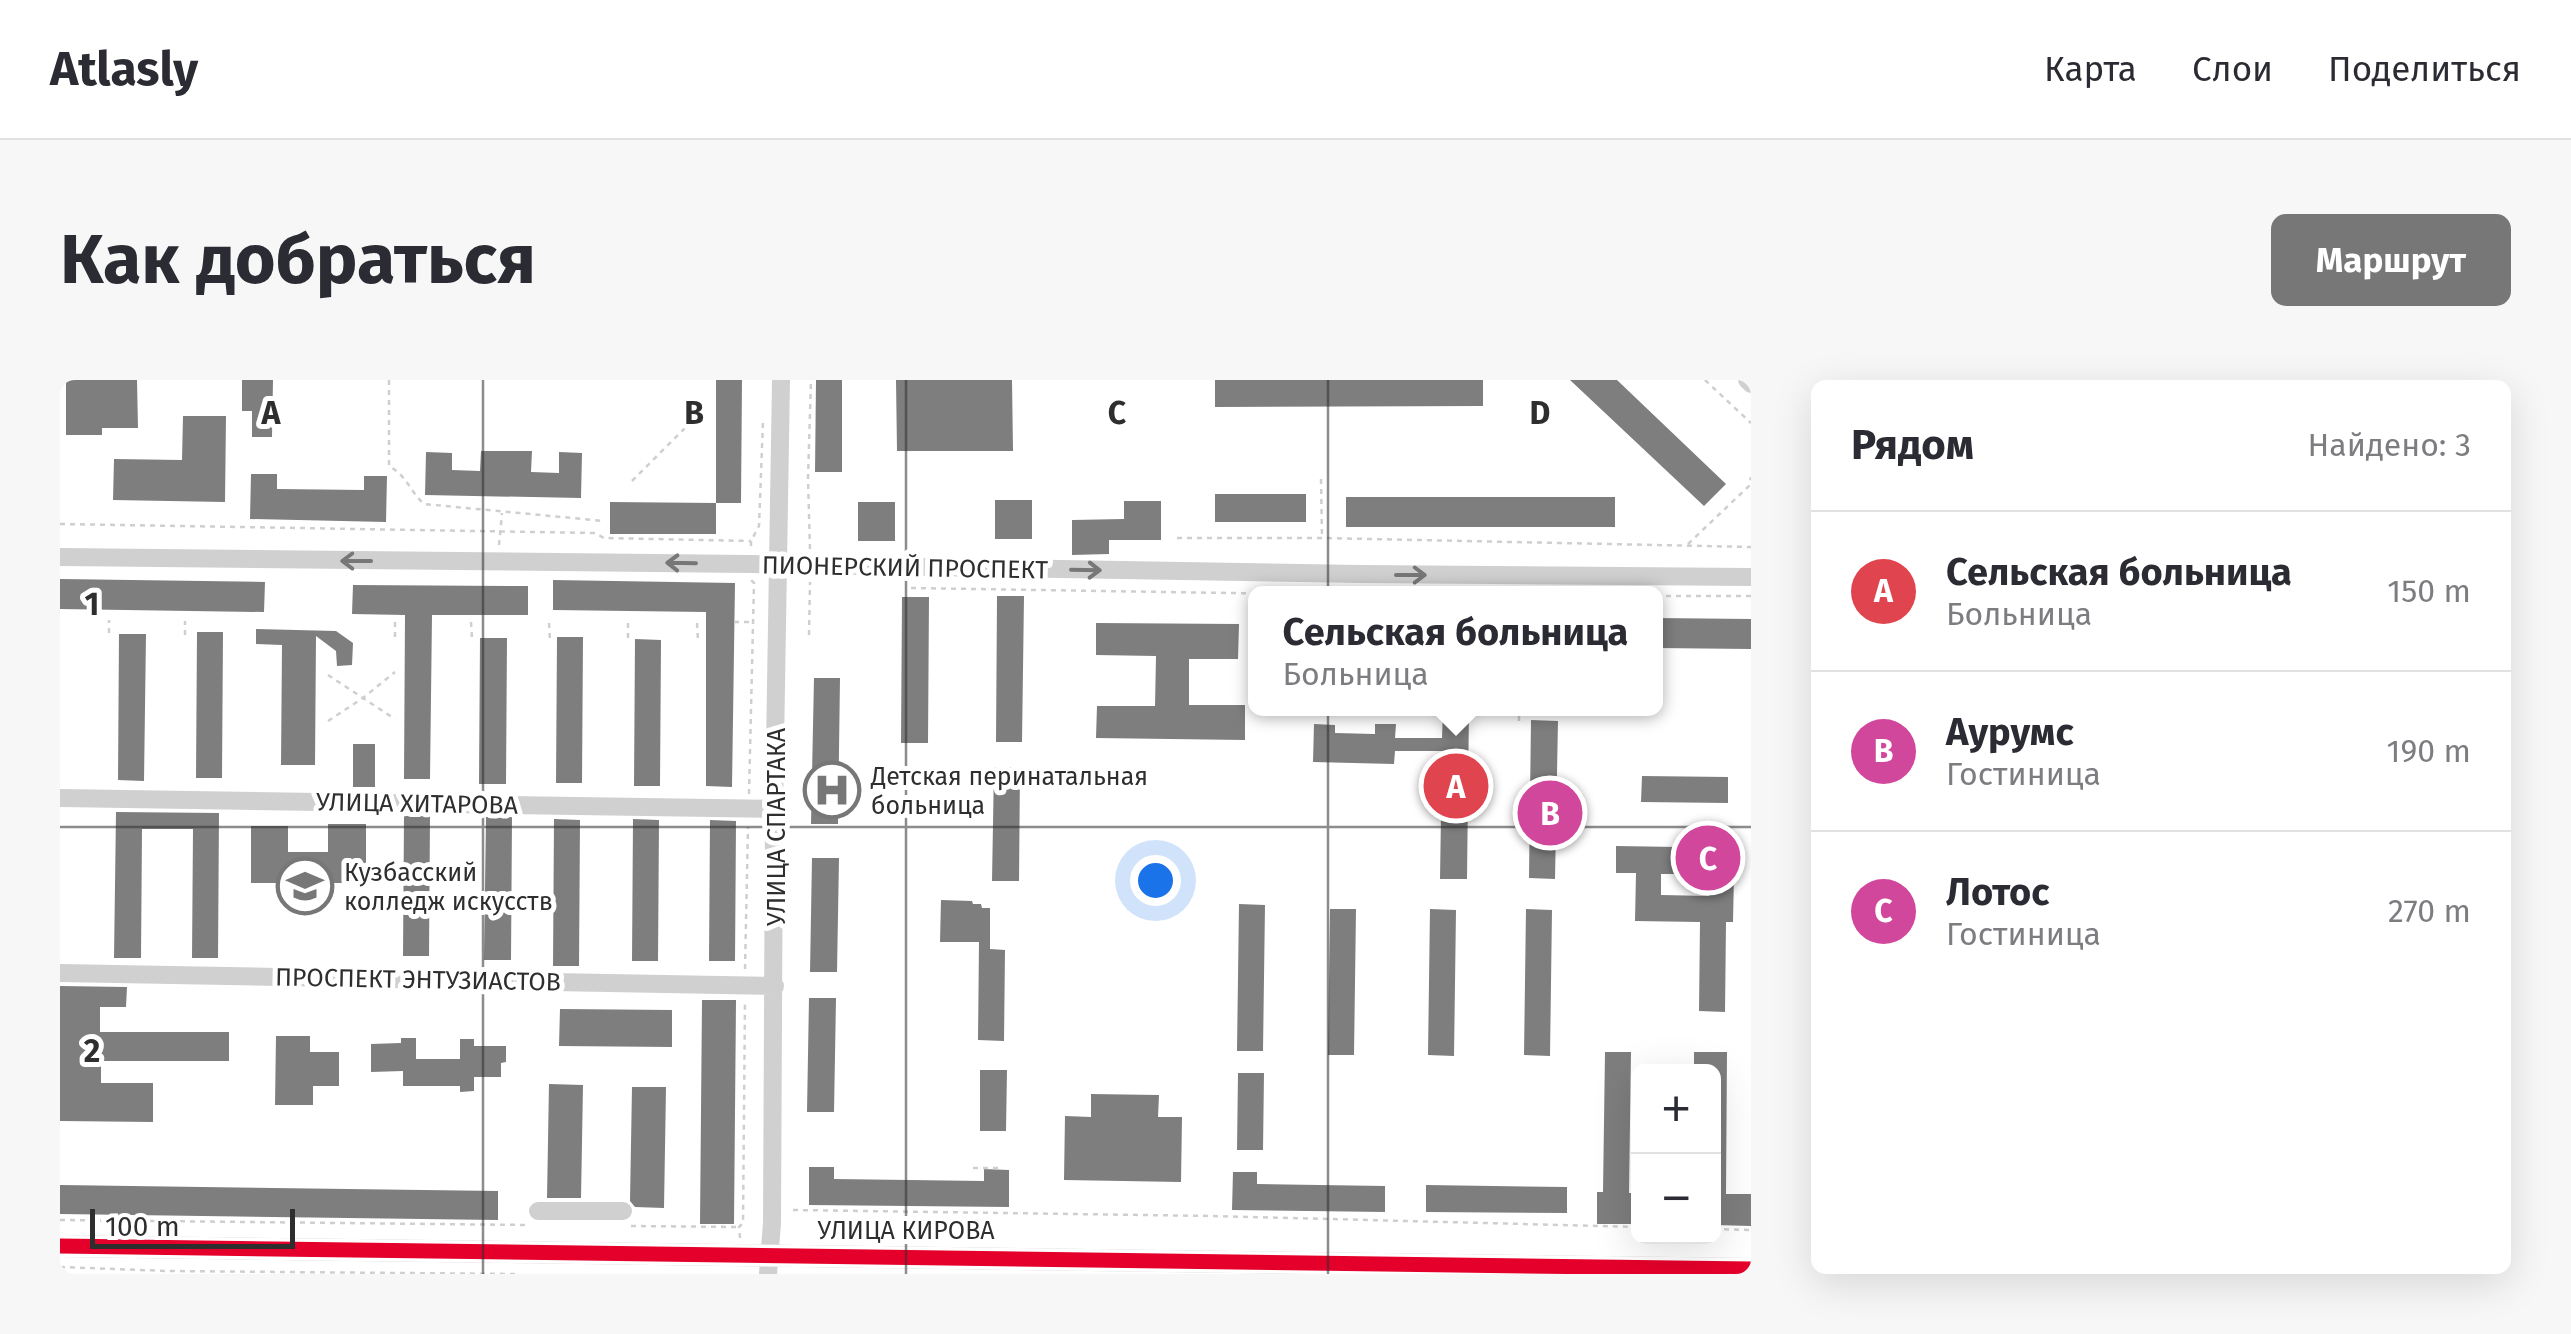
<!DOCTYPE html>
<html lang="ru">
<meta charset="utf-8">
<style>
body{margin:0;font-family:"Fira Sans",sans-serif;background:#f7f7f7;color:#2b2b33}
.controls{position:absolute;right:30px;bottom:30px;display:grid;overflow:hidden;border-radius:15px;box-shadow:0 10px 40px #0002}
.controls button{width:90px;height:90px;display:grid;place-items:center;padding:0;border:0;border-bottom:2px solid #e1e1e2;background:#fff;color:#2b2b33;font:50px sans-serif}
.scale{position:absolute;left:30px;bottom:25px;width:205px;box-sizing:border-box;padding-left:10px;border:5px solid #2e2e2e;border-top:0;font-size:28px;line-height:35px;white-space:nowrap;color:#2e2e2e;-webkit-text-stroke:8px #fff;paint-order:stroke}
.you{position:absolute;left:1095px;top:500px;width:35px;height:35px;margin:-25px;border:8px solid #fff;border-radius:50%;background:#1a73e8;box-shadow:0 0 0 15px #1a73e833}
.badge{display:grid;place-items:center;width:65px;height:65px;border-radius:50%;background:#777;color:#fff;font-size:32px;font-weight:700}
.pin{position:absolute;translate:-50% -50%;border:5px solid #fff;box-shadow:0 2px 10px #0006}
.popup{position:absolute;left:1188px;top:206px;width:415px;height:130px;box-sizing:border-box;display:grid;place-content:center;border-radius:15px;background:#fff;filter:drop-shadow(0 2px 8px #0005);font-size:32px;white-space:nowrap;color:#7c7c81}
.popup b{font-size:38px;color:#2b2b33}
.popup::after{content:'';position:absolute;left:50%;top:100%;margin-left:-20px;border:20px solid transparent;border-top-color:#fff}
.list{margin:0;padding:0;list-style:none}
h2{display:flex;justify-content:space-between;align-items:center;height:130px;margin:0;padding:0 40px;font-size:42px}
h2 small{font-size:32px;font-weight:400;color:#7c7c81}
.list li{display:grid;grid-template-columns:65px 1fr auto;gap:30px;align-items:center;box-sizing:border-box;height:160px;padding:0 40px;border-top:2px solid #e1e1e2}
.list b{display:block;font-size:38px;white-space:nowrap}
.list p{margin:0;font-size:32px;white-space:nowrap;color:#7c7c81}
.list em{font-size:32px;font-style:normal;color:#7c7c81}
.map{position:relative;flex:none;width:1691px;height:894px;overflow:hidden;border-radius:15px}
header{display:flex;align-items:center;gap:60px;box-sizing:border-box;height:140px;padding:0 50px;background:#fff;border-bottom:2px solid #e1e1e2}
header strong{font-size:48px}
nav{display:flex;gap:55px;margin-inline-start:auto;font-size:35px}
.intro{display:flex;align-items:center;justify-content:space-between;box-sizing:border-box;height:240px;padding:0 60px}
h1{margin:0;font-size:70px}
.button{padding:25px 45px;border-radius:15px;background:#777;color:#fff;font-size:35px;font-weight:700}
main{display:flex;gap:60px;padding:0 60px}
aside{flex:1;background:#fff;border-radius:15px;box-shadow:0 10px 40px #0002}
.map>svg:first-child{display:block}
</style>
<header>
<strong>Atlasly</strong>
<nav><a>Карта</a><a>Слои</a><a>Поделиться</a></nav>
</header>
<div class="intro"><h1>Как добраться</h1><a class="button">Маршрут</a></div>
<main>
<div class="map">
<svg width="1691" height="894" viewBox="0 0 1691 894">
<rect width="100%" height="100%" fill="#fff"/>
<!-- building -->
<path fill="#7e7e7e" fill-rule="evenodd" d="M 6,0 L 77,0 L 78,48 L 42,48 L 42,55 L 6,55 Z
M 182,0 L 213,0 L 212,57 L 192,57 L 192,31 L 182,31 Z
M 656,0 L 682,0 L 681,123 L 656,123 Z
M 756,0 L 782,0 L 782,92 L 755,92 Z
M 836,0 L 952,0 L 953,71 L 837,71 Z
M 1155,0 L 1423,0 L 1423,26 L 1155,27 Z
M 1510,0 L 1557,0 L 1666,104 L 1644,126 Z
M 123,36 L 166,36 L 165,122 L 53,120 L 54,79 L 122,80 Z
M 421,71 L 472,71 L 471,92 L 499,93 L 499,72 L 522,73 L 521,118 L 365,115 L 366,72 L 392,73 L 392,90 L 420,91 Z
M 191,94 L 217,94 L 217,109 L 304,110 L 304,96 L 327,96 L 326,142 L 190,139 Z
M 1155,114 L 1246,114 L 1246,142 L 1155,142 Z
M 1286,117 L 1555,117 L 1555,147 L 1286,147 Z
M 935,120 L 972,120 L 972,159 L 935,159 Z
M 1064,121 L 1101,121 L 1101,160 L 1049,160 L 1049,174 L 1012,175 L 1012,140 L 1064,139 Z
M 550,122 L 656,123 L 656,154 L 550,154 Z
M 798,122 L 835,122 L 835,161 L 798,161 Z
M 0,199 L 205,202 L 204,232 L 0,229 Z
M 493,200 L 675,203 L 672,407 L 646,406 L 646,232 L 493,230 Z
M 293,205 L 468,206 L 468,235 L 372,235 L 370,399 L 344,399 L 345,235 L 292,234 Z
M 937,216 L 964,216 L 962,362 L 936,362 Z
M 842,217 L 869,217 L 868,363 L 841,363 Z
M 1596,238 L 1691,239 L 1691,269 L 1596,268 Z
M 1036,243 L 1179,244 L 1178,279 L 1129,279 L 1129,325 L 1185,325 L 1185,360 L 1036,358 L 1037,326 L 1095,326 L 1096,276 L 1036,275 Z
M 196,249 L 276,251 L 293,263 L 292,285 L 277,286 L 276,271 L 256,256 L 255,385 L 221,385 L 222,265 L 196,264 Z
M 137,252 L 163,252 L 162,398 L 136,398 Z
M 59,254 L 86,254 L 84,401 L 58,400 Z
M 497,257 L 523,257 L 522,403 L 496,403 Z
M 420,258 L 447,258 L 446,404 L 419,404 Z
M 575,259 L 601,260 L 600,406 L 574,406 Z
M 754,298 L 780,298 L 778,444 L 751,444 Z
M 1383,328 L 1409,328 L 1407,499 L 1380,499 L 1382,371 L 1335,371 L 1334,384 L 1253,382 L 1254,344 L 1275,345 L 1275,353 L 1315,354 L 1315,344 L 1336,344 L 1335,358 L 1382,358 Z
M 1471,340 L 1498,341 L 1495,499 L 1469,498 Z
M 293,364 L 315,364 L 315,407 L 293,407 Z
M 934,387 L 960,387 L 959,501 L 932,501 Z
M 1582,396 L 1668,397 L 1668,423 L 1581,422 Z
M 56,432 L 159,433 L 158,578 L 132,578 L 133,449 L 82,449 L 81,578 L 54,578 Z
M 344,436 L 370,436 L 369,576 L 343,576 Z
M 426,437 L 452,437 L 451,580 L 424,580 Z
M 494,439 L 520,440 L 519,586 L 493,586 Z
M 573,439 L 599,440 L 598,581 L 572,581 Z
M 650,440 L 676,441 L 675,581 L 649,581 Z
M 268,444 L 306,444 L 306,503 L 191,503 L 191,446 L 228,446 L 228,472 L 268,472 Z
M 1556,466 L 1681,468 L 1681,495 L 1674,495 L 1673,542 L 1666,542 L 1665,632 L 1639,631 L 1640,542 L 1575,541 L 1576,493 L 1556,493 ZM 1601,494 L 1649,494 L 1649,516 L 1601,515 Z
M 752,478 L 779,478 L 777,592 L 750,592 Z
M 881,520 L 912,521 L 913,524 L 921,524 L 922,528 L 930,528 L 930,569 L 945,570 L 944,661 L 918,660 L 919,562 L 880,562 Z
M 1179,524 L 1205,525 L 1203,671 L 1177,671 Z
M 1270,529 L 1296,529 L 1294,675 L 1268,675 Z
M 1370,529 L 1396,530 L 1394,676 L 1368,675 Z
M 1466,529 L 1492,530 L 1490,676 L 1464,675 Z
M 0,606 L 67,607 L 66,627 L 40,627 L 40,652 L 169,652 L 169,681 L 41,681 L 41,703 L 93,703 L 93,742 L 0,741 Z
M 749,618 L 776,618 L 774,732 L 747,732 Z
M 642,620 L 676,620 L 674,844 L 640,844 Z
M 500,629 L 612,630 L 612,667 L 499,666 Z
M 216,656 L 250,656 L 250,672 L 279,672 L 279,706 L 253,706 L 253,725 L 215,725 Z
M 341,658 L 356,658 L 356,679 L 400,679 L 400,659 L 414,659 L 414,666 L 446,666 L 446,682 L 441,683 L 441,697 L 414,697 L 414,711 L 400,712 L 400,706 L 343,706 L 343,691 L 311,692 L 311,664 L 341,663 Z
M 1545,672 L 1571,672 L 1569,813 L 1578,813 L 1578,844 L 1537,844 L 1537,812 L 1543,812 Z
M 1634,672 L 1667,672 L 1666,814 L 1691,814 L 1691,846 L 1654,845 L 1654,692 L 1634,692 Z
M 920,690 L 947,690 L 946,751 L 920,751 Z
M 1178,693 L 1204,693 L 1203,770 L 1177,770 Z
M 489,704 L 523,705 L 521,818 L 487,818 Z
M 572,707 L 606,707 L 604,828 L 575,827 L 570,821 Z
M 1031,714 L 1099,715 L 1098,737 L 1122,737 L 1121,802 L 1004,800 L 1005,736 L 1031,737 Z
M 749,787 L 774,787 L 774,799 L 924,801 L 924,789 L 949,790 L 949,827 L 749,825 Z
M 1173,792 L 1197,792 L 1197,804 L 1325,806 L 1325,832 L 1172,830 Z
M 0,805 L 438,811 L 438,840 L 0,834 Z
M 1366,805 L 1507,807 L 1507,833 L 1366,832 Z"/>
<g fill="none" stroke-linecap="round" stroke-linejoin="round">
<!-- path -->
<path stroke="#cfcfcf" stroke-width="2.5" stroke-dasharray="5 5" stroke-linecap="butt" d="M 329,0 L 329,86 C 347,96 349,110 364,124 L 544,141
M 1645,0 L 1691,43
M 1261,99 L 1262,157
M 572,101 L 649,24
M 0,144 L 535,153 L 544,158 L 691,161
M 1117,158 L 1262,158 L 1691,167
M 1628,164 L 1689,106 L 1691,97
M 439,165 L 442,133
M 691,166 L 691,161 L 699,146 L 703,41
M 750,169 L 748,99 L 751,0
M 851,208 L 1233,214
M 1596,216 L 1691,216
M 335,242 L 335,259
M 411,242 L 412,259
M 674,242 L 691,242
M 489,243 L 490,260
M 568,243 L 568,261
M 637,243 L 638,261
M 49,253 L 49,240
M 125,255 L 125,241
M 749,255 L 750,202
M 268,295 L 335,339
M 268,341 L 303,318 L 335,292
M 1459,341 L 1459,328
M 689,414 L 694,203 L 690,199
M 685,589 L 688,447
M 913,788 L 939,788
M 733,830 L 1153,836 L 1579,847
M 0,840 L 468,845
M 571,846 L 678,847
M 1654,849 L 1691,850
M 680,858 L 679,847 L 683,843 L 685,622
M 0,887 L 108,891 L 458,894"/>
<!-- minor -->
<path stroke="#d0d0d0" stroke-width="18" d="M 1687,0 L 1691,4
M 0,177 L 690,184 L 1301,194 L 1691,197
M 0,418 L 714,429
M 0,593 L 715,606
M 478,831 L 563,831
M 708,894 L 712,843 L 714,429 L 721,0"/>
<!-- major -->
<path stroke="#c4c4c4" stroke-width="22" d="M 0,866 L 1691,889"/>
<!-- bus-1 casing -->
<g stroke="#fff" stroke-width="22">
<path id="bus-1" d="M 0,866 L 1691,889"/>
</g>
<!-- bus-1 -->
<use href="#bus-1" stroke="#e4002b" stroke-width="15"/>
</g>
<!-- one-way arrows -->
<defs><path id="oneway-shaft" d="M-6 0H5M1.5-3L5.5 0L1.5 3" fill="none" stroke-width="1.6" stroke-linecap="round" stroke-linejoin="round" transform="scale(2.5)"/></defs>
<g stroke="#777">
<use href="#oneway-shaft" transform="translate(296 181) rotate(-180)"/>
<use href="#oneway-shaft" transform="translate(621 183) rotate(-179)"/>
<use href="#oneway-shaft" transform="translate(1026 190) rotate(1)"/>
<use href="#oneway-shaft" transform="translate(1351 195)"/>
</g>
<!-- grid -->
<path fill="none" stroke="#2e2e2e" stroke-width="2.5" stroke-opacity="0.55" d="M 423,0 L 423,894M 846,0 L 846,894M 1268,0 L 1268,894M 0,447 L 1691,447"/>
<!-- icons -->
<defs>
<g id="hospital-ring" transform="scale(2.875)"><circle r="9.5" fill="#fff" stroke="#777" stroke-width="1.5"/><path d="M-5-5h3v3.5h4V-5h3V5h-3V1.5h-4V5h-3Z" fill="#777"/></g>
<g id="university-ring" transform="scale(2.875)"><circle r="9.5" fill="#fff" stroke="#777" stroke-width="1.5"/><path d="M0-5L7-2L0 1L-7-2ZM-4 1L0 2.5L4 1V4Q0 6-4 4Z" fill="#777"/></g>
</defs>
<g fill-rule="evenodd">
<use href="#hospital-ring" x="772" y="410"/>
<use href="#university-ring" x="245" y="506"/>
</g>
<g text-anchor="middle" stroke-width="10" stroke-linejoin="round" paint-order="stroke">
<!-- street labels -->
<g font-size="25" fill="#2e2e2e" stroke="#fff">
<text transform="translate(845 187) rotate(1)" y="9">ПИОНЕРСКИЙ ПРОСПЕКТ</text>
<text transform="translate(357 423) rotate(1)" y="9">УЛИЦА ХИТАРОВА</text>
<text transform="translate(716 447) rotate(-90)" y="9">УЛИЦА СПАРТАКА</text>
<text transform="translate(358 599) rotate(1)" y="9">ПРОСПЕКТ ЭНТУЗИАСТОВ</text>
<text x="846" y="859">УЛИЦА КИРОВА</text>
</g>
<!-- poi labels -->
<g font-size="25" fill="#2e2e2e" stroke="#fff" text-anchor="start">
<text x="811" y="405">Детская перинатальная<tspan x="811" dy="29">больница</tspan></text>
<text x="284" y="501">Кузбасский<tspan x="284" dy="29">колледж искусств</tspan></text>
</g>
</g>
<g font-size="32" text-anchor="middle" font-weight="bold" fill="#2e2e2e" stroke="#fff" stroke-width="10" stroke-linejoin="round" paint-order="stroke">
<text x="211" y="44">A</text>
<text x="634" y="44">B</text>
<text x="1057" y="44">C</text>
<text x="1480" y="44">D</text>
<text x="32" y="235">1</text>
<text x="32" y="682">2</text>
</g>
</svg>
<div class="controls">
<button>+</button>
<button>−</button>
</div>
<div class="scale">100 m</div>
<div class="you"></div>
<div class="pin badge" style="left:1396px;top:406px;background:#e0444e">A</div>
<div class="popup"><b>Сельская больница</b>Больница</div>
<div class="pin badge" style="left:1490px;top:433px;background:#d1479c">B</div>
<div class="pin badge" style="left:1648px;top:478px;background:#d1479c">C</div>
</div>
<aside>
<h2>Рядом<small>Найдено: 3</small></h2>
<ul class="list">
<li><span class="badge" style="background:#e0444e">A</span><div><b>Сельская больница</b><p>Больница</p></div><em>150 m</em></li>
<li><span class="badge" style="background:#d1479c">B</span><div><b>Аурумс</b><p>Гостиница</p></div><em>190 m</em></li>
<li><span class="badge" style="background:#d1479c">C</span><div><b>Лотос</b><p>Гостиница</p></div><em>270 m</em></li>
</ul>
</aside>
</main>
